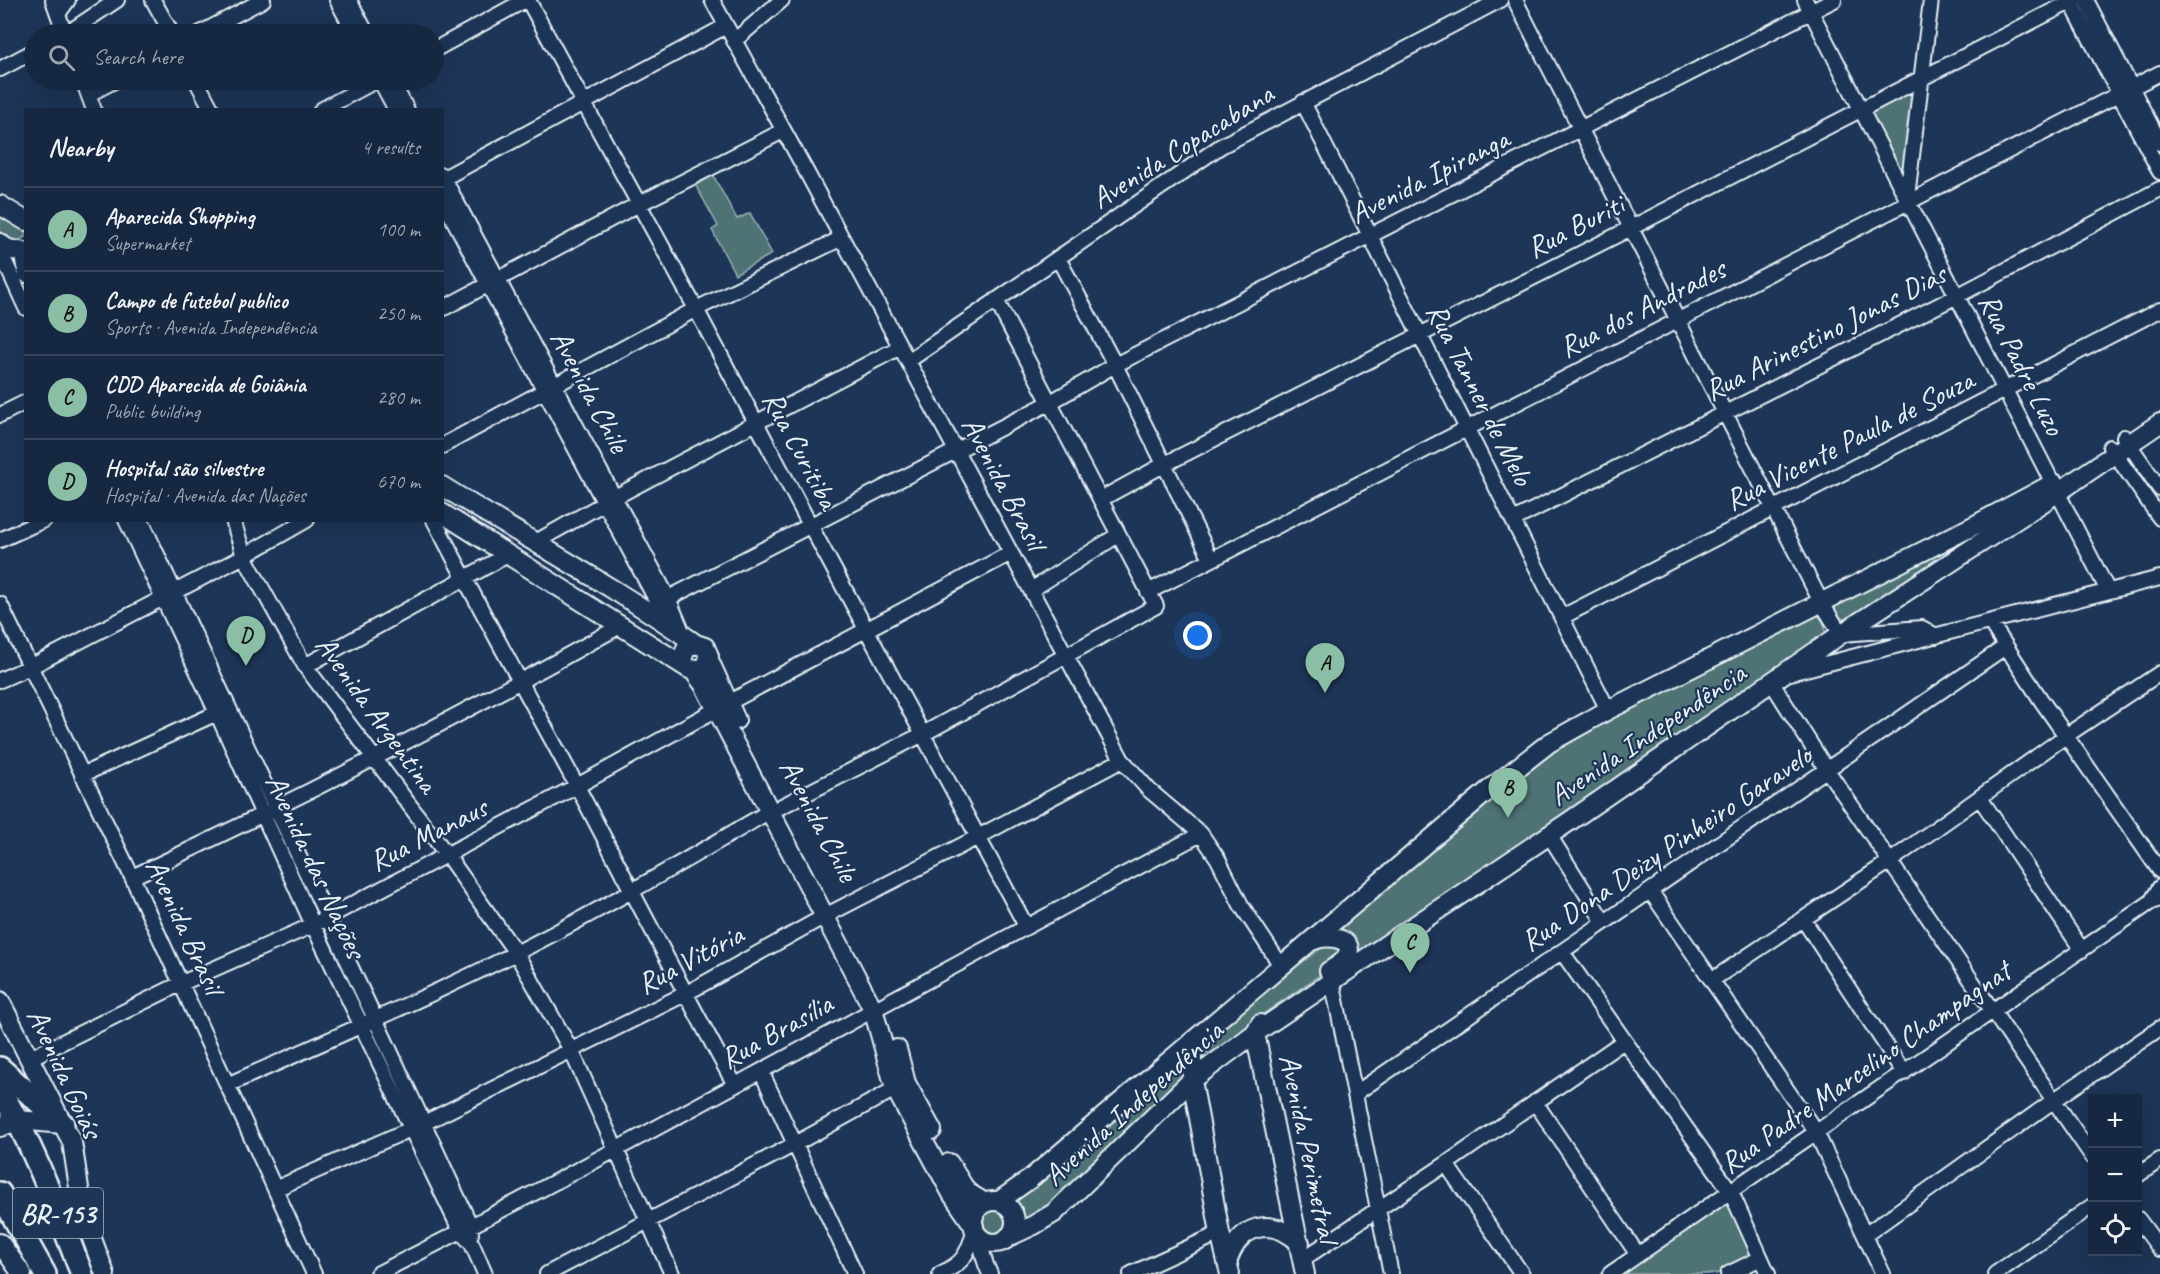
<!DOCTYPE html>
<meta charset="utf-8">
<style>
body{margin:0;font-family:Caveat,sans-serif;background:#1f3048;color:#f1f3f6}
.controls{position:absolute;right:18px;bottom:18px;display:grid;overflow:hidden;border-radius:0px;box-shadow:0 6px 24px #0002}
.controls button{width:54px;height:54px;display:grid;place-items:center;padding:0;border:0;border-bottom:2px solid #35445a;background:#162841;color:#f1f3f6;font:30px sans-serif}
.you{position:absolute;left:1198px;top:636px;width:21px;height:21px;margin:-15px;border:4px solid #fff;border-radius:50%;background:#1a73e8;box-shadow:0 0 0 9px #1a73e833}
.badge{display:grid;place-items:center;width:39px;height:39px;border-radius:50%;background:#8abfa5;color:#111;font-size:20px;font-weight:700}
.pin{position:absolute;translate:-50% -50px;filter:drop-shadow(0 2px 3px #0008)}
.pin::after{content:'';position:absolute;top:32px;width:21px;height:18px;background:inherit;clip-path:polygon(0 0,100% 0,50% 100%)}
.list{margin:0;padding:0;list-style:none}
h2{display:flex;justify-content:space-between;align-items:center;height:78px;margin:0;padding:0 24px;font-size:26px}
h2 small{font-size:20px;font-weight:400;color:#9ea6b1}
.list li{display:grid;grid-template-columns:39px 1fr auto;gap:18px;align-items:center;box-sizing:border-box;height:84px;padding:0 24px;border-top:2px solid #35445a}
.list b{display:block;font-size:22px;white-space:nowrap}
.list p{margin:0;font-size:20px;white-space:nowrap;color:#9ea6b1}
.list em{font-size:20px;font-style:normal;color:#9ea6b1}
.icon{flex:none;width:33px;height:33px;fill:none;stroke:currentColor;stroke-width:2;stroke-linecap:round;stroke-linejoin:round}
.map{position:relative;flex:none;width:2160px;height:1274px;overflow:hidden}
.search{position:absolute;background:#162841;box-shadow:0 6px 24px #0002;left:24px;top:24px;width:420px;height:66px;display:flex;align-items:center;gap:15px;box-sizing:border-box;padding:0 21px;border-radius:33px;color:#9ea6b1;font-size:22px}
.panel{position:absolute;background:#162841;box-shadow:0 6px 24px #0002;left:24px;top:108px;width:420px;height:414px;border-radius:0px}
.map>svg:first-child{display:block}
</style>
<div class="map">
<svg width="2160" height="1274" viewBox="0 0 2160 1274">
<rect width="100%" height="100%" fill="#1d3557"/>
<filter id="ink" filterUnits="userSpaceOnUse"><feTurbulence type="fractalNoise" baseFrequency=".0167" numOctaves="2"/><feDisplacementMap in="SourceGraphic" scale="12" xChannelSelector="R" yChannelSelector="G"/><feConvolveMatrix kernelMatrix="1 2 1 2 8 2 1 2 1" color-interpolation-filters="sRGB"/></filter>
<g filter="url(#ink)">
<!-- green -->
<path fill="#4f7375" stroke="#9cb2b6" stroke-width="1.5" d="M 1914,86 L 1905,182 L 1867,112 Z
M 713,175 L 737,219 L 750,213 L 772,254 L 735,274 L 712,230 L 718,226 L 695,184 Z
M 0,210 L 25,227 L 25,237 L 16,242 L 0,231 Z
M 1994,521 L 1850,619 L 1842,619 L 1835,610 L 1834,604 Z
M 1817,614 C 1823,620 1828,629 1824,637 L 1354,958 L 1336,931 L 1552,747 Z
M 1330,942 L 1341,946 L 1340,961 L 1253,1021 L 1250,1029 L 1211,1056 L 1204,1050 L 1207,1042 L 1287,967 L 1298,965 Z
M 1189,1050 L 1187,1075 L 1055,1202 L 1019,1223 L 1018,1210 L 1012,1201 Z
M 1728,1202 L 1755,1251 L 1752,1258 L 1716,1274 L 1623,1274 Z
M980 1222a14 14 0 1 1 28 0a14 14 0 1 1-28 0Z"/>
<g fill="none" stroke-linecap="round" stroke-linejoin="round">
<!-- minor casing -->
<g stroke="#e8f1f8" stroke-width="18">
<path id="minor" d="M 53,0 L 65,34
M 153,0 L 172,34
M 337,0 L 355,34
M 349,0 L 367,34
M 528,0 L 696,309 L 810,525 L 1026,926
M 712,0 L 806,171 L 1122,760 L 1149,790 L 1201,834 L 1218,859 L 1241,905 L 1282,967
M 1515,0 L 1821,602 L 1841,634 L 1922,628 L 1936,636
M 1805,0 L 2108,591
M 2070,0 L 2160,172
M 2086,0 L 2160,143
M 58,14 L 68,0
M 66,34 L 117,0
M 199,34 L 263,0
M 734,41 L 782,0
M 434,50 L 525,0
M 0,69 L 34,51
M 83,80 L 94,110
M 196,80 L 212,110
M 380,80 L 396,110
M 391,80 L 407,110
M 89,94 L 116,80
M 1303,102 L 1608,710
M 321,110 L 377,80
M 442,175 L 668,598 L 684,636
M 442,179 L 726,26
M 1907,197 L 1931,0
M 442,198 L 661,609
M 0,251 L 26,308
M 21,251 L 26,275
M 1058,258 L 1115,365 L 1211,559
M 442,309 L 639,204 L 783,131
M 908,361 L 1221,146 L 1500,0
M 0,415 L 26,402
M 2124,437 L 2160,489
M 442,446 L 696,309 L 842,238
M 2110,447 L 2160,518
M 1101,499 L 1165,464 L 1631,228 L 2074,0
M 126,520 L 217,713 L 313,925 L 461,1232 L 472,1244 L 485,1274
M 141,520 C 250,756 364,990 471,1227 L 471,1234
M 233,520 L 244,556 L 305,666 L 447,855 L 516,953 L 571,1050 L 672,1274
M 434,520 C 481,611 530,699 578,788 C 630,887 681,987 735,1085
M 1513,520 L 1957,296 L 2160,189
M 0,540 L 44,520
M 534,543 L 615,497 L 900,347
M 1031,590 L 1118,535
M 1148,592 L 2160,73
M 659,603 L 1049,403 L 1115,365 L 1834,0
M 0,604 L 132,877 L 314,1274
M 1562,617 L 2160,310
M 1990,622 L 2041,700 L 2160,871
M 305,666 L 509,554
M 1790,673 L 2160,578
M 0,680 L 30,667 L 244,556 L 307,520
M 1772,683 L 1827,770 L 2092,1156
M 728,703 L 1011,553
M 82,775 L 217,713
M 1980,798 L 2082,950
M 780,807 L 923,734 L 1156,606 L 996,300
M 1549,835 L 1604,922
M 132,877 C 299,799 462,715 622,625
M 1651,892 L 1816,1132 L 1883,1274
M 2151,902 L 2160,887
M 1803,919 L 1904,1073
M 1562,952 L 1731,1192 L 1768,1274
M 1332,980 L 1391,1274
M 1712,980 L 1889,862 L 2067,735 L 2160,673
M 28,1059 L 182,983 L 313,925 L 577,786 L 717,709
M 761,1071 L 855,1274
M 227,1085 C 324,1042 422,1000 516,953 C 603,909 686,860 770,811
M 1356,1093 L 2005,647
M 1535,1102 L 1638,1255
M 1446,1164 L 1522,1274
M 2138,1175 L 2160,1160
M 275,1189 L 424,1123 L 685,994 L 825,916 L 978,837 L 1122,760
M 2138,1219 L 2160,1249
M 1865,1235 L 2053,1101 L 2160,1028
M 981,1238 C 981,1252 984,1262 990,1274
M 1303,1259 L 1446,1164 L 1624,1041
M 377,1274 C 655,1134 925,978 1201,834
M 547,1274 L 795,1144 L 902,1085
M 940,1274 C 964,1263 967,1255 975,1230
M 1131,1274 L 1220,1233
M 1610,1274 L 2151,902 L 2160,899
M 1728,1274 L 1761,1258
M 1995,1274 L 2092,1206"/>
</g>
<!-- major casing -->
<g stroke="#e8f1f8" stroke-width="22">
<path id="major" d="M 0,205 L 26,221
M 0,243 C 7,252 17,249 26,253
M 442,486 C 527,539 615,587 696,644
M 442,513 L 689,669 L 698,670 L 707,665 L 709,656 L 705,647 L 696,644 L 686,648 L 683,657 L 685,665
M 709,660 L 736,720
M 693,670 L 704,685 L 873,1009 L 895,1088 L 952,1194 L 974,1226
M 1314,940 C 1327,934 1360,938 1345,959 C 1342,964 1334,968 1329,971
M 0,1001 L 72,1142 L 83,1214 L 105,1274
M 1260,1024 L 1255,1033 L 1305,1274
M 1203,1040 L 1192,1054 L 1192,1080 L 1220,1233 L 1230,1274
M 897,1049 L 906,1083 L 932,1130
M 0,1127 L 18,1120 L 63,1124
M 949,1163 L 967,1192 L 985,1203
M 999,1201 L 1030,1179 L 1490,789 L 1549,743 L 1608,710 L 1979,523 L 2054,483
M973 1222a21 21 0 1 1 42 0a21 21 0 1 1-42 0Z
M 1008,1237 L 1034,1225 L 1054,1213 L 1192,1080 L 1255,1033 L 1570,821 L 1841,634 L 2057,493 L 2160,423
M 0,1243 L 22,1274
M 1227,1263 C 1238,1225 1271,1215 1300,1243"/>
</g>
<!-- highway casing -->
<g stroke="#e8f1f8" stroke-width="26">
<path id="highway" d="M 0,1068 L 63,1124
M 0,1090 C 35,1148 57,1211 82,1274
M 0,1193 L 45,1274"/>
</g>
<!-- minor -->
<use href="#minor" stroke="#1d3557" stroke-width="14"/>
<!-- major -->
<use href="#major" stroke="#1d3557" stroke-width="18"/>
<!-- highway -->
<use href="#highway" stroke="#1d3557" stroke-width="21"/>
</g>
</g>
<g text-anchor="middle" stroke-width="4.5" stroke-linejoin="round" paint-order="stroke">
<!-- shield labels -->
<rect fill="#1d3557" stroke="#abb9c8" stroke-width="1.5" x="13" y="1188" width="90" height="50" rx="4.5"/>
<g font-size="28" font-weight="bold" fill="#e8f1f8">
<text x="58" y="1223">BR-153</text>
</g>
<!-- street labels -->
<g font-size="30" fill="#e8f1f8" stroke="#1d3557">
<text transform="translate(1182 146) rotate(-32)" y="10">Avenida Copacabana</text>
<text transform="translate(1429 176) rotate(-27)" y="10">Avenida Ipiranga</text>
<text transform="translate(1575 226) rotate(-27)" y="10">Rua Buriti</text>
<text transform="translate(1642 308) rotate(-27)" y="10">Rua dos Andrades</text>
<text transform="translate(1825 332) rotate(-27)" y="10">Rua Arinestino Jonas Dias</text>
<text transform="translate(2022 364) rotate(63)" y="10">Rua Padre Luzo</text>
<text transform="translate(590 391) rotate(62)" y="10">Avenida Chile</text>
<text transform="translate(1480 394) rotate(63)" y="10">Rua Tanner de Melo</text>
<text transform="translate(1849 440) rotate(-27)" y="10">Rua Vicente Paula de Souza</text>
<text transform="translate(801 450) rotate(62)" y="10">Rua Curitiba</text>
<text transform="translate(1004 483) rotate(62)" y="10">Avenida Brasil</text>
<text transform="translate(377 714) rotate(54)" y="10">Avenida Argentina</text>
<text transform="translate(1647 734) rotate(-34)" y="10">Avenida Independência</text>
<text transform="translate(819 820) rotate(62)" y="10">Avenida Chile</text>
<text transform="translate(428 834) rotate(-27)" y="10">Rua Manaus</text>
<text transform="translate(1666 848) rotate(-34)" y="10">Rua Dona Deizy Pinheiro Garavelo</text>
<text transform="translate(316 866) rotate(65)" y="10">Avenida das Nações</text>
<text transform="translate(185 926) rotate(65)" y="10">Avenida Brasil</text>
<text transform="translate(690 959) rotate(-28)" y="10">Rua Vitória</text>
<text transform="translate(776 1031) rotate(-29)" y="10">Rua Brasília</text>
<text transform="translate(1865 1067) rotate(-35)" y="10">Rua Padre Marcelino Champagnat</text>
<text transform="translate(65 1073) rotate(65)" y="10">Avenida Goiás</text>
<text transform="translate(1133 1103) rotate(-42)" y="10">Avenida Independência</text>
<text transform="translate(1309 1148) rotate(78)" y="10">Avenida Perimetral</text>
</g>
</g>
</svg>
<div class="controls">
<button>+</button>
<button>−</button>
<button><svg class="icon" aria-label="locate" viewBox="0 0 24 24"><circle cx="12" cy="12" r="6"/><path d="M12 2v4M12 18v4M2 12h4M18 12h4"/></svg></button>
</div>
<div class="you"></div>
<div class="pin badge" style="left:1325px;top:693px">A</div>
<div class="pin badge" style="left:1508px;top:818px">B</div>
<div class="pin badge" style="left:1410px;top:973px">C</div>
<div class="pin badge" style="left:246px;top:666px">D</div>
<div class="search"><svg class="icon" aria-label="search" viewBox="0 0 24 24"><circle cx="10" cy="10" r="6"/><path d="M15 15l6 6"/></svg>Search here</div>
<section class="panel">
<h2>Nearby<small>4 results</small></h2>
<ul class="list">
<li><span class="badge">A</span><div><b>Aparecida Shopping</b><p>Supermarket</p></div><em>100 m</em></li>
<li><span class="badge">B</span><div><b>Campo de futebol publico</b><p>Sports · Avenida Independência</p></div><em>250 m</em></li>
<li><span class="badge">C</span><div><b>CDD Aparecida de Goiânia</b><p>Public building</p></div><em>280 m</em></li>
<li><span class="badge">D</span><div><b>Hospital são silvestre</b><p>Hospital · Avenida das Nações</p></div><em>670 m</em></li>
</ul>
</section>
</div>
